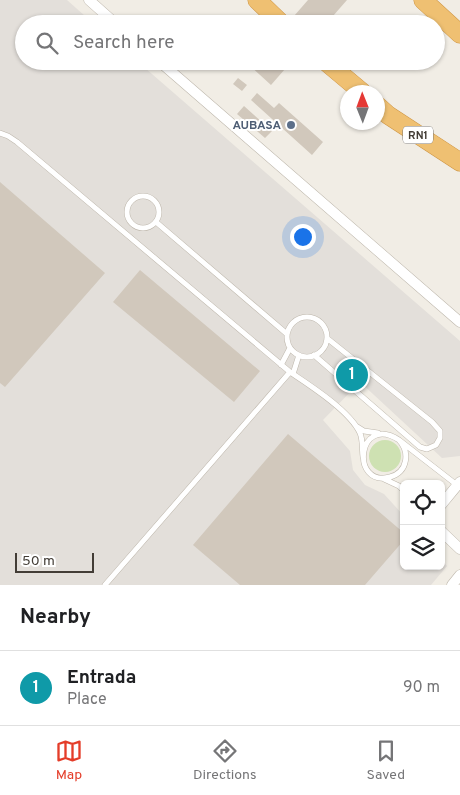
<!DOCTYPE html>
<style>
body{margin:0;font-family:Overpass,sans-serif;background:#f2f2f2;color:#202124}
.controls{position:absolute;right:15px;bottom:15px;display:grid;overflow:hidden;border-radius:8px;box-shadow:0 1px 4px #0004}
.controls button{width:45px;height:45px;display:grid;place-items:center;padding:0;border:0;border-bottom:1px solid #e0e0e0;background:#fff;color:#202124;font:25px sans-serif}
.compass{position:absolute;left:340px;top:85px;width:45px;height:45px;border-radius:50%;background:#fff;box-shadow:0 1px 4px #0004;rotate:359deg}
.scale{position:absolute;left:15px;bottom:12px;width:79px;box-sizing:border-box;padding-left:5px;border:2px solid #433d36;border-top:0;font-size:14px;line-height:18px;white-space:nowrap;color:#433d36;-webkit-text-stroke:4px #fff;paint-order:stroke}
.you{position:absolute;left:302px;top:236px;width:18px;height:18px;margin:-12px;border:4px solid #fff;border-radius:50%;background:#1a73e8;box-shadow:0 0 0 8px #1a73e833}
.badge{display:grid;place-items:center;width:32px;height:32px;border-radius:50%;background:#e43d29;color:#fff;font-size:16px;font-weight:700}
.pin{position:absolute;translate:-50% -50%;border:2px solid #fff;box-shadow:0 1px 5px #0006}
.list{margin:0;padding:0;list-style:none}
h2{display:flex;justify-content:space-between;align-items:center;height:65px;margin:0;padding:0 20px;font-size:21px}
h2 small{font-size:16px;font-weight:400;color:#757577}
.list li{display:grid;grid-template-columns:32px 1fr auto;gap:15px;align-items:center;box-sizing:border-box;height:75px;padding:0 20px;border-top:1px solid #e0e0e0}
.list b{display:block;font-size:19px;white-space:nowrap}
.list p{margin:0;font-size:16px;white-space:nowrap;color:#757577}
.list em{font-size:16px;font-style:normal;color:#757577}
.icon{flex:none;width:28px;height:28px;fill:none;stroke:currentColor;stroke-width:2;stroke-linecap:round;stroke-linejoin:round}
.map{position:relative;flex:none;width:460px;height:585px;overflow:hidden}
.search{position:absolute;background:#fff;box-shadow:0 1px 4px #0004;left:15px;right:15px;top:15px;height:55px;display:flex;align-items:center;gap:12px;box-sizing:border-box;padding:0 18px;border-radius:28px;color:#757577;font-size:19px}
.sheet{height:140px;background:#fff}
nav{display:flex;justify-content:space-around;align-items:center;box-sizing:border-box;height:70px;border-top:1px solid #e0e0e0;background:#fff;font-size:14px;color:#757577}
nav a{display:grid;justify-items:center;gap:2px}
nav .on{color:#e43d29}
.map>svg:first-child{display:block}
</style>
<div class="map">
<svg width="460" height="585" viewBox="0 0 460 585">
<rect width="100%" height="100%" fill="#f1ede5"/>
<!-- industrial -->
<path fill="#e3dfda" d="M 0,0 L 67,0 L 94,24 L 24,24 L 24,61 L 137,61 L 460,341 L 460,456 L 442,458 L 360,382 L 323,420 L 350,451 L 353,470 L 365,485 L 384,494 L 404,516 L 404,566 L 441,566 L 441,559 L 447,566 L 431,585 L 0,585 Z"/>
<!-- green -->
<path fill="#cee1b2" d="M369 456a16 16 0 1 1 32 0a16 16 0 1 1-32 0Z"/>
<!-- building -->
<path fill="#d1c8bc" d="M 308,0 L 347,0 L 326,24 L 287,24 Z
M 253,61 L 292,61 L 271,85 L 249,65 Z
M 238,78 L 247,85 L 242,91 L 233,84 Z
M 257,93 L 274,108 L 279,103 L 323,142 L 312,155 L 251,100 Z
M 244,106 L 272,131 L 265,138 L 237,114 Z
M 0,182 L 105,273 L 5,387 L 0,383 Z
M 140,270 L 260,371 L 234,402 L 113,302 Z
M 356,364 L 362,369 L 351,382 L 344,377 L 349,368 L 352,370 Z
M 288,434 L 404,533 L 404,540 L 365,585 L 240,585 L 193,545 Z"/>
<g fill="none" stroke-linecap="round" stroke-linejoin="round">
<!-- lane casing -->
<g stroke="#beb7ac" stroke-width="6">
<path id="lane" d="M 0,133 L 8,136 L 17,142 L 290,372 C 311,386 350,411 360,433 C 363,440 362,449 363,457
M127 212a16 16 0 1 1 32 0a16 16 0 1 1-32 0Z
M 156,222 L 287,334
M287 337a20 20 0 1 1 40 0a20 20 0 1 1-40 0Z
M 314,355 L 420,447 L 427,449 L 436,445 L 440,438 L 440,431 L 432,422 L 328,339
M 281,365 L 290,348
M 293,374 L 299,355
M 356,426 L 364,431 L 378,433
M 399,440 C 410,452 408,472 390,477 C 350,488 357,413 399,440 L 457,485
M 384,479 L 399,486 L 404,491
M 105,585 L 290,372"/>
</g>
<!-- street casing -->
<g stroke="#beb7ac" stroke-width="11">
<path id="street" d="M 89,0 L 116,24
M 159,61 L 460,322
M 441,505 L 460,482
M 441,531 L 460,549
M 452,585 L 460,575"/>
</g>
<!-- highway casing -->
<g stroke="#cd9444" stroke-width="19">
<path id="highway" d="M 257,0 L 282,24
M 423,0 L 460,34
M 325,61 L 362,92
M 378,106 L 388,115 L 460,162"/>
</g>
<!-- lane -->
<use href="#lane" stroke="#fff" stroke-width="5"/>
<!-- street -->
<use href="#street" stroke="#fff" stroke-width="10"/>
<!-- highway -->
<use href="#highway" stroke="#efc072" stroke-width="18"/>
</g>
<!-- markers -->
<circle fill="#5c6f8a" stroke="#fff" stroke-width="2" cx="291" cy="125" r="5"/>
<g text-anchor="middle" stroke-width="4" stroke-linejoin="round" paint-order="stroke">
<!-- shield labels -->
<rect fill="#fff" stroke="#7b7772" stroke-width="1" x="403" y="126.5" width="30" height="17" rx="4"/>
<g font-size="11" font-weight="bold" fill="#433d36">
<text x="418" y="139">RN1</text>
</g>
<!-- service labels -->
<g font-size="12" font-weight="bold" fill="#4e5e75" stroke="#fff" text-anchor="end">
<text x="281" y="129">AUBASA</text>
</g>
</g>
</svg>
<div class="controls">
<button><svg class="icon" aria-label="locate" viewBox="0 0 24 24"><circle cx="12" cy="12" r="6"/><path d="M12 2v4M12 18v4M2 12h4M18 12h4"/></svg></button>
<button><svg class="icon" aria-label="layers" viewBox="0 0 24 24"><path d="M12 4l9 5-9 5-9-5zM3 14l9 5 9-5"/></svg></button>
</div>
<svg class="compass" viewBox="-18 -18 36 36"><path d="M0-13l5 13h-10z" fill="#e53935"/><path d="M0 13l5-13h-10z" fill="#757577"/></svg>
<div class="scale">50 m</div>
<div class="you"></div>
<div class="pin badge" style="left:352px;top:375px;background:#0f9aa8">1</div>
<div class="search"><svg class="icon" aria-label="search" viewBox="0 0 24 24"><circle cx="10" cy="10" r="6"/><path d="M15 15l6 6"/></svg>Search here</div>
</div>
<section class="sheet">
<h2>Nearby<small></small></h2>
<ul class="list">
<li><span class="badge" style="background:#0f9aa8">1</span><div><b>Entrada</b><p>Place</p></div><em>90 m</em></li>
</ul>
</section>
<nav>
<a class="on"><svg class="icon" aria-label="map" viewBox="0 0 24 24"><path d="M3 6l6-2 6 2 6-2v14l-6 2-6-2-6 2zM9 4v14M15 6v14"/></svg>Map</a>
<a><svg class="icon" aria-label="directions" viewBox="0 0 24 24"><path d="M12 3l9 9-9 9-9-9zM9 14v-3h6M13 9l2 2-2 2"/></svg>Directions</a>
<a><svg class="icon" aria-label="saved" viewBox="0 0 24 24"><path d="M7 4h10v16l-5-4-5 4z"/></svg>Saved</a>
</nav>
